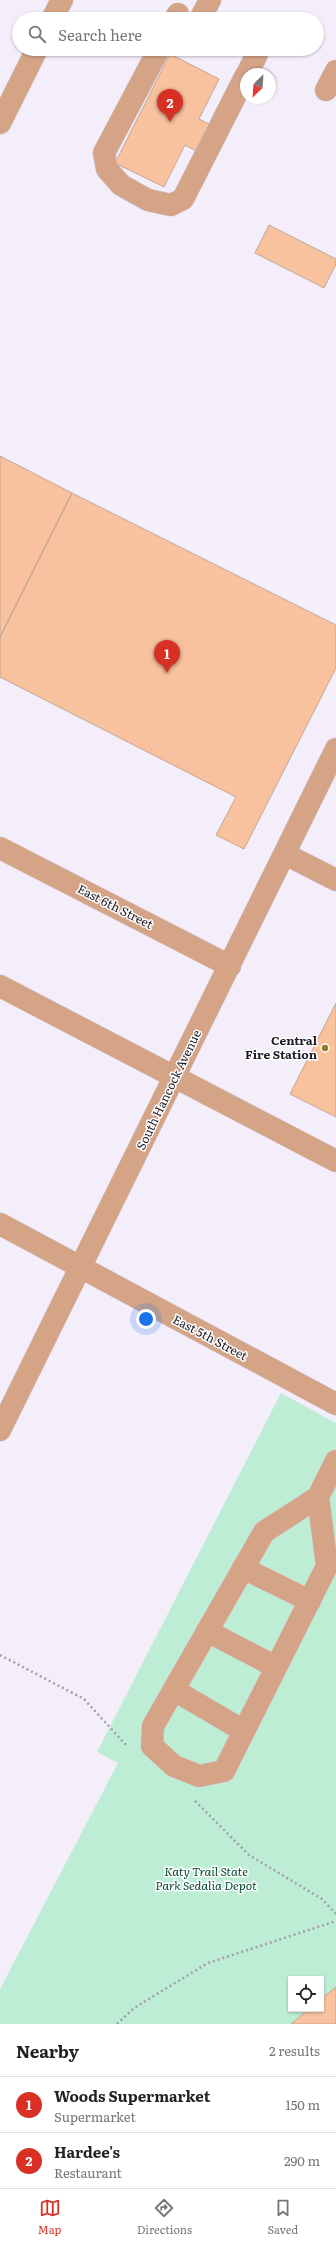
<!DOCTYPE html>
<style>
body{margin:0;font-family:Literata,serif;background:#f6f6f6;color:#222}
.controls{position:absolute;right:12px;bottom:12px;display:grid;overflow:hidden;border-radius:0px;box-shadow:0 1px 3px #0004}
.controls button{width:36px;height:36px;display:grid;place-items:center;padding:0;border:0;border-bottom:1px solid #e0e0e0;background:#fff;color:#222;font:20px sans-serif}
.compass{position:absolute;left:240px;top:68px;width:36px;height:36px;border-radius:50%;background:#fff;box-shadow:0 1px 3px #0004;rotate:205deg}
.you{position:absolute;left:146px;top:1319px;width:14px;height:14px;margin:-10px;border:3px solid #fff;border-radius:50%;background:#1a73e8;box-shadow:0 0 0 6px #1a73e833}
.badge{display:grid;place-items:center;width:26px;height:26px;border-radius:50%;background:#d93025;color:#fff;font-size:13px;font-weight:700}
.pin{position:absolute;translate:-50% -33px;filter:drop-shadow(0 1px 2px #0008)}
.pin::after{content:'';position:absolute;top:21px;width:14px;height:12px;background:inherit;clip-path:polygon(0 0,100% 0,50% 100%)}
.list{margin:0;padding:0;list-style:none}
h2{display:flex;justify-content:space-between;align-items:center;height:52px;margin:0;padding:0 16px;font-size:17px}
h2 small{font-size:13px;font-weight:400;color:#767676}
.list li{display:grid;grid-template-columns:26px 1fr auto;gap:12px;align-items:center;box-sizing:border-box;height:56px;padding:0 16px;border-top:1px solid #e0e0e0}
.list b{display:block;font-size:15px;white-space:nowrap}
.list p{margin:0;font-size:13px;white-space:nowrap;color:#767676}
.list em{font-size:13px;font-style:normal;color:#767676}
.icon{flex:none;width:22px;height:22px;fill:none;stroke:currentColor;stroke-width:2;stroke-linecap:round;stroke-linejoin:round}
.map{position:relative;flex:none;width:336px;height:2024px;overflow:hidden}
.search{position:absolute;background:#fff;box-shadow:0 1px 3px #0004;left:12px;right:12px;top:12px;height:44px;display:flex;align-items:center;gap:10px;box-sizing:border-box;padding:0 14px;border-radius:22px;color:#767676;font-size:15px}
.sheet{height:164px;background:#fff}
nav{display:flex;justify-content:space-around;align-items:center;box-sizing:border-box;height:56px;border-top:1px solid #e0e0e0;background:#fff;font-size:11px;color:#767676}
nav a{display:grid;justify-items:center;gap:2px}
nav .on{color:#d93025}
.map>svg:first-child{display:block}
</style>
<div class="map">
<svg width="336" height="2024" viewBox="0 0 336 2024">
<rect width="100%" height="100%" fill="#f4eefa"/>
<!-- green -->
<path fill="#bdedd5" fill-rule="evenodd" d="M 281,1393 L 336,1423 L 336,2024 L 0,2024 L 0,1989 L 118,1763 L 97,1752 ZM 291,1979 L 321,1979 L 321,2009 L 291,2009 Z"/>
<!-- building -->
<path fill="#f8c29f" stroke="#c3a694" d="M 170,54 L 219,79 L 199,119 L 211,125 L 198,152 L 185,145 L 164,187 L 115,163 Z
M 269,225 L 336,259 L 336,264 L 324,288 L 255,253 Z
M 0,456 L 72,493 L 0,637 Z
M 72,493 L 336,625 L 336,668 L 244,849 L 216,835 L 236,797 L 0,677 L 0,637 Z
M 336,1003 L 336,1117 L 290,1094 Z
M 336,1987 L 336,2024 L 291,2024 L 309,2009 L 321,2009 L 321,1999 Z"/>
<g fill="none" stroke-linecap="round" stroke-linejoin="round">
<!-- minor casing -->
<g stroke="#d2ccd8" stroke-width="23">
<path id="minor" d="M 52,19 L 62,0
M 175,19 L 178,14
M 200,19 L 210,0
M 159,49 L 104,153 L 107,169 L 121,185 L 148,200 L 171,205 L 183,199 L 246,75
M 247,74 L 257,54
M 326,90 L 336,71
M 0,123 L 37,49
M 0,848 L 230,966
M 285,854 L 336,880
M 0,986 L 336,1161
M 0,1224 L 336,1404
M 0,1430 L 336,749
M 318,1497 L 327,1566 L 224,1771 L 199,1776 L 174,1766 L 152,1746 L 153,1726 L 264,1532 L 318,1497 L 336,1461
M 243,1568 L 310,1601
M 207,1631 L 276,1667
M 174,1690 L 244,1731"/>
</g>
<!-- path -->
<path stroke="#a39ea9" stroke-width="2.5" stroke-dasharray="2 3" stroke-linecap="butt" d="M 0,1655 L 84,1699 L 126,1745
M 195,1801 L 249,1855 L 322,1899 L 336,1914
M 117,2024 L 134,2008 L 208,1963 L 336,1921"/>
<!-- minor -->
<use href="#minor" stroke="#d5a487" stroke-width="22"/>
</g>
<!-- markers -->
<circle fill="#947c23" stroke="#fff" stroke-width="1.5" cx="325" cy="1048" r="4"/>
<g text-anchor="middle" stroke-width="3" stroke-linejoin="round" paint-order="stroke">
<!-- street labels -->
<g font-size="12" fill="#1e1a24" stroke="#fff">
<text transform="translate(115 907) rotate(27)" y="4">East 6th Street</text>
<text transform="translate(169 1090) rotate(-64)" y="4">South Hancock Avenue</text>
<text transform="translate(210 1338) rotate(28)" y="4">East 5th Street</text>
</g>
<!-- poi labels -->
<g font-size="12" font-weight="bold" fill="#1e1a24" stroke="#fff" text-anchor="end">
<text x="317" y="1045">Central<tspan x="317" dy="14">Fire Station</tspan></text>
</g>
<!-- park labels -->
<g font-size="12" font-style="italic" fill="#074b33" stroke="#fff">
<text x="206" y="1876">Katy Trail State<tspan x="206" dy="14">Park Sedalia Depot</tspan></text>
</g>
</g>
</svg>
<div class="controls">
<button><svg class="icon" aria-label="locate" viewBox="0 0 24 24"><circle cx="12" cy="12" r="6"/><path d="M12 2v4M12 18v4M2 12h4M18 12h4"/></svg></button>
</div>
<svg class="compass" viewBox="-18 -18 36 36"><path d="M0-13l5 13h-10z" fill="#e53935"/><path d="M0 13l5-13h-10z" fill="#767676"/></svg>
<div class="you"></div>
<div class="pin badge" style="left:167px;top:673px">1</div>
<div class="pin badge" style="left:170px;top:122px">2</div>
<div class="search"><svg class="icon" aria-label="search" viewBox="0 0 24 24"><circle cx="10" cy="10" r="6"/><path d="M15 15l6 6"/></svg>Search here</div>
</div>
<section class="sheet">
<h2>Nearby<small>2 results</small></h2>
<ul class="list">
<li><span class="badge">1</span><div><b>Woods Supermarket</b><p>Supermarket</p></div><em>150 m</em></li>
<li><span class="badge">2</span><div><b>Hardee's</b><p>Restaurant</p></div><em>290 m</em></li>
</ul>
</section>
<nav>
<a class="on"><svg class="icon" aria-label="map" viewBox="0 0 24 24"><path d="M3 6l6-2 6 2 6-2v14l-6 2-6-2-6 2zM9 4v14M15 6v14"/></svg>Map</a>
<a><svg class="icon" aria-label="directions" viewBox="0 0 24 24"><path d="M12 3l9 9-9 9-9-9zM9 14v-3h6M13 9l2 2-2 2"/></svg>Directions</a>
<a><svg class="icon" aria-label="saved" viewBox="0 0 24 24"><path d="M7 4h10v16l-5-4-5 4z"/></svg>Saved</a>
</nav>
